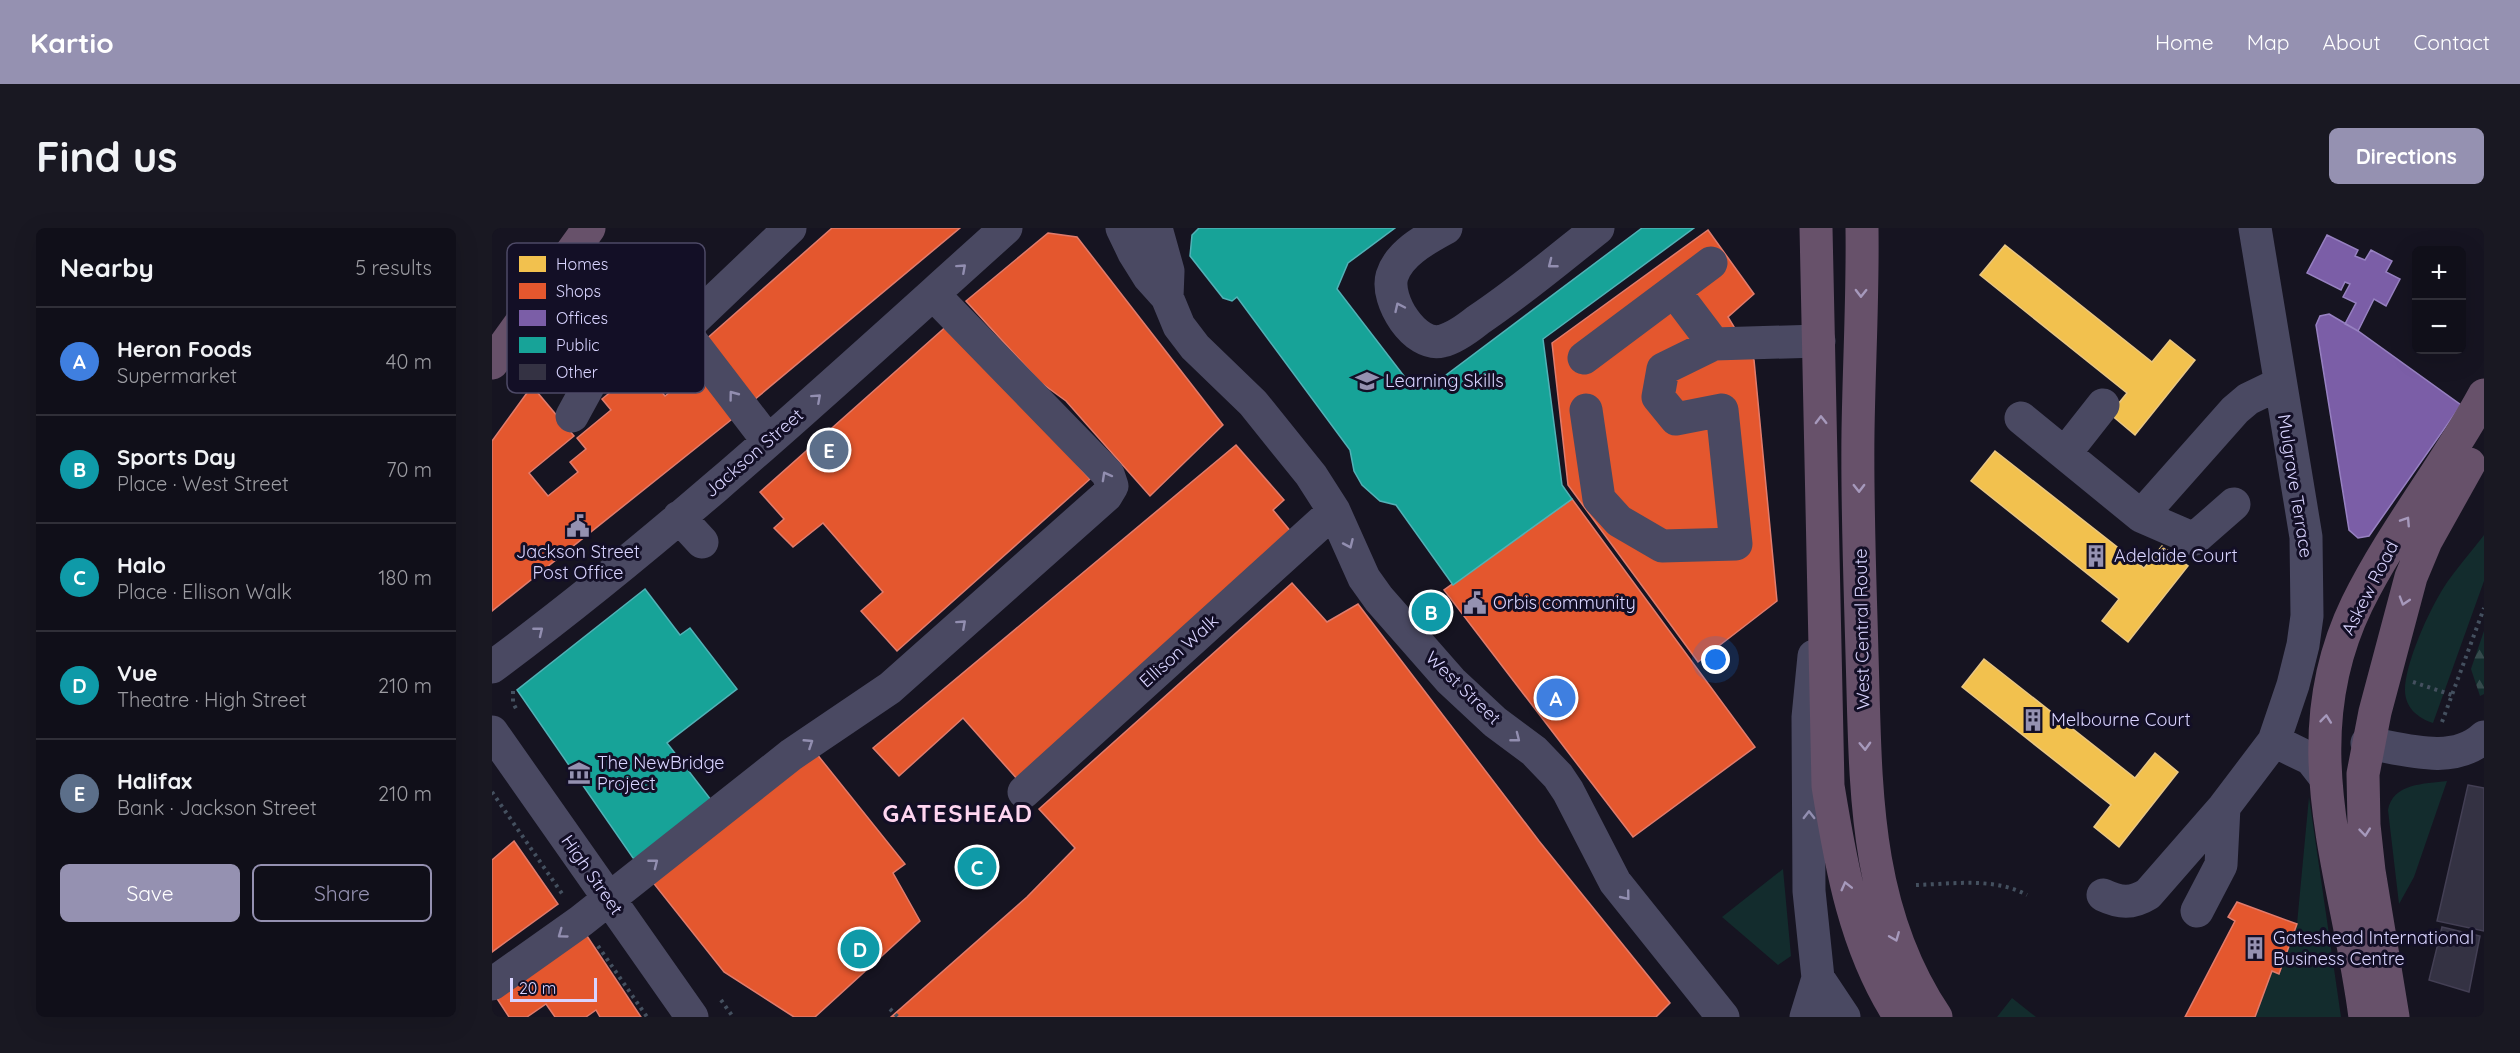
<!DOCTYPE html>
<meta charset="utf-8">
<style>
body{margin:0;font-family:Quicksand,sans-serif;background:#191822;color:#f1f3f6}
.controls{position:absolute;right:18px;top:18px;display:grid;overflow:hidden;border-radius:9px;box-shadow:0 6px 24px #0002}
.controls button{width:54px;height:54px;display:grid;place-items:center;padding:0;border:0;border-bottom:2px solid #302f38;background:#100f19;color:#f1f3f6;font:30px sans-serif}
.scale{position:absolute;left:18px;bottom:15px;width:87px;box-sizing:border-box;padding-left:6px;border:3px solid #d9d4ff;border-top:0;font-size:16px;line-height:21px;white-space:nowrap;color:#d9d4ff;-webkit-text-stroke:4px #130f26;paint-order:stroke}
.you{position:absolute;left:1224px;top:432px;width:21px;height:21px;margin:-15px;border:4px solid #fff;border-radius:50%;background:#1a73e8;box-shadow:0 0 0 9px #1a73e833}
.badge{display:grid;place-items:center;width:39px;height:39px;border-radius:50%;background:#9591b1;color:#fff;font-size:20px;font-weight:700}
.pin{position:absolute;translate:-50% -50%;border:3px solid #fff;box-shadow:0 2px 6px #0006}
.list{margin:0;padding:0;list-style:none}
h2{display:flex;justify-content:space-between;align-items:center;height:78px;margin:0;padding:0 24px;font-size:26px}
h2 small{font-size:20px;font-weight:400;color:#9c9ca2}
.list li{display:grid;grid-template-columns:39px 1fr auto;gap:18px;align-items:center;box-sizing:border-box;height:108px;padding:0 24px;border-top:2px solid #302f38}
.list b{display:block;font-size:22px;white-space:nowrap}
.list p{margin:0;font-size:20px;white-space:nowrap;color:#9c9ca2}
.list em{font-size:20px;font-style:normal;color:#9c9ca2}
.actions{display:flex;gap:12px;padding:18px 24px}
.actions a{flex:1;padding:14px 0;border:2px solid #9591b1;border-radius:9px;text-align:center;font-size:21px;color:#9591b1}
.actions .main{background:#9591b1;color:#fff}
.map{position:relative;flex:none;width:1992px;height:789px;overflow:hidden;border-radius:9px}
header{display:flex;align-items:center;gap:36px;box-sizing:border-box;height:84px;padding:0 30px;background:#9591b1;color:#fff}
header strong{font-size:28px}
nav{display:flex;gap:33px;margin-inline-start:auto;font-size:21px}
.intro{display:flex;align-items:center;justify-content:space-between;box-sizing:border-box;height:144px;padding:0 36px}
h1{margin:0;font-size:42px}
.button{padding:15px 27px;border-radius:9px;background:#9591b1;color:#fff;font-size:21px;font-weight:700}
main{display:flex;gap:36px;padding:0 36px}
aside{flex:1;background:#100f19;border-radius:9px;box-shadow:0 6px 24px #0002}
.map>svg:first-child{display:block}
</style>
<header>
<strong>Kartio</strong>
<nav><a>Home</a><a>Map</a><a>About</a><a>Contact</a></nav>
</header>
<div class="intro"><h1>Find us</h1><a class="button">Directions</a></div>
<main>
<aside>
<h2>Nearby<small>5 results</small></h2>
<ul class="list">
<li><span class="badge" style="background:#3f7fe0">A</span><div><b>Heron Foods</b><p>Supermarket</p></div><em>40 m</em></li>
<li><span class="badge" style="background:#0f9aa8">B</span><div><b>Sports Day</b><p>Place · West Street</p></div><em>70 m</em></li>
<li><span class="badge" style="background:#0f9aa8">C</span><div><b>Halo</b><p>Place · Ellison Walk</p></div><em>180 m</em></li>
<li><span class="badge" style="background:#0f9aa8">D</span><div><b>Vue</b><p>Theatre · High Street</p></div><em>210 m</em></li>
<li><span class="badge" style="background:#5c6f8a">E</span><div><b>Halifax</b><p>Bank · Jackson Street</p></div><em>210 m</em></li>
</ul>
<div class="actions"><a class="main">Save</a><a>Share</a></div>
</aside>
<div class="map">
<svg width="1992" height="789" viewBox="0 0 1992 789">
<defs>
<pattern id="forest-firs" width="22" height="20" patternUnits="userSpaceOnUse" patternTransform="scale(1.5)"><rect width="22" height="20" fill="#132c2d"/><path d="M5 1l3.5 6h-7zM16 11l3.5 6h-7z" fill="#354a4c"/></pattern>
</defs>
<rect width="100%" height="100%" fill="#161421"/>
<!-- grass -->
<path fill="#132c2d" d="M 1992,307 L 1992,353 L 1941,495 C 1926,490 1913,480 1913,462 C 1913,438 1933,392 1945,371 C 1957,348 1977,327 1992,307 Z
M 1955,553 L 1922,649 L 1907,676 L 1896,582 C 1901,555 1932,556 1955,553 Z
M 1817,569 L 1849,789 L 1763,789 L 1780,743 L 1788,746 L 1805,696 Z
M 1291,641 L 1299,728 L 1286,737 L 1230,689 Z
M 1520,770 L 1544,789 L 1505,789 Z"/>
<!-- forest -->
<path fill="url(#forest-firs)" d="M 1992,403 L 1992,466 L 1988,468 L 1979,441 Z"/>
<!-- homes -->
<path fill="#f2c14e" stroke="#eac783" stroke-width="1.5" d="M 1513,17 L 1660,134 L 1678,112 L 1703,132 L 1643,207 L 1618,186 L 1635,165 L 1488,47 Z
M 1503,223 L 1652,340 L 1670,318 L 1696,338 L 1636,414 L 1610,393 L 1627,371 L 1479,253 Z
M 1492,431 L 1643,550 L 1663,525 L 1686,544 L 1627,619 L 1602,599 L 1619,577 L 1470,459 Z"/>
<!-- shops -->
<path fill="#e4572e" stroke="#e17c6d" stroke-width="1.5" d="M 340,0 L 468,0 L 262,172 L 212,113 Z
M 1216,2 L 1262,66 L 1236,89 L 1262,132 L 1285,373 L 1206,434 L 1076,257 L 1060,115 Z
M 556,5 L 585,9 L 731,197 L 658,268 L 574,173 L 548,154 L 474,73 Z
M 458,95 L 598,251 L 405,423 L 369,383 L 391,364 L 331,295 L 301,319 L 282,300 L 292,291 L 268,264 Z
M 194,127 L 244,188 L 0,383 L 0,213 L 40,158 L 82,208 L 37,245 L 56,268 L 86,244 L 78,234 L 94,221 L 85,210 L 119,182 L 110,171 L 149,139 L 173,168 L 188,156 L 177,142 Z
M 744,217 L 792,272 L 781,282 L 800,305 L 526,552 L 471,490 L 407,548 L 381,520 Z
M 1080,271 L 1263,519 L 1141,609 L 952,362 Z
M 800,355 L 835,394 L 866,376 L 1047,613 L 1178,775 L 1164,789 L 399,789 L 535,669 L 583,620 L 547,581 Z
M 324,525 L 413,636 L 401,645 L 428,693 L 323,789 L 302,789 L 232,744 L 159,652 Z
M 22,613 L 66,676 L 0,724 L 0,632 Z
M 1745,674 L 1805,696 L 1787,746 L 1780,743 L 1763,789 L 1693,789 L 1743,693 L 1736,689 Z
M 91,702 L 149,789 L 108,789 L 104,782 L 94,789 L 63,789 L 54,776 L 35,789 L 17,789 L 0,763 Z"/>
<!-- offices -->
<path fill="#7b5ea7" stroke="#9781c1" stroke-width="1.5" d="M 1835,7 L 1866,22 L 1863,28 L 1873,32 L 1879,22 L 1900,33 L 1894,44 L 1908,51 L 1894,78 L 1882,71 L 1866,103 L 1853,96 L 1864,75 L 1851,69 L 1858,56 L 1853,54 L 1849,62 L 1815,45 Z
M 1837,86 L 1866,103 L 1969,177 L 1877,308 L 1866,310 L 1857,302 L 1824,97 L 1828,88 Z"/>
<!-- public -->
<path fill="#17a398" stroke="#51b2b7" stroke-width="1.5" d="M 707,0 L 903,0 L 856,35 L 845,61 L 915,152 L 950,150 L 1150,0 L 1202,0 L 1051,111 L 1070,257 L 1080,271 L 961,357 L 904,277 L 888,273 L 870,257 L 862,243 L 858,222 L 745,69 L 740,73 L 731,70 L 698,28 L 700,7 Z
M 153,361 L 188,407 L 198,400 L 245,461 L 175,515 L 223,577 L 149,633 L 141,630 L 25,462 Z"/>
<!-- building -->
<path fill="#343243" stroke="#433f54" stroke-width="1.5" d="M 1976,557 L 1992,560 L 1992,703 L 1945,693 Z
M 1950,699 L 1988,708 L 1977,764 L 1937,752 Z"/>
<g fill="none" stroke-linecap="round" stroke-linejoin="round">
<!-- path -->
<path stroke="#44505f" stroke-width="4" stroke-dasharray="3 4.5" stroke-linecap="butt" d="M 1921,454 L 1960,467
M 21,463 L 21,475 L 26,484
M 1950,494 L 1992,380
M 0,564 L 71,667
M 1424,657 C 1460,656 1502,649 1535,667
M 106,718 L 155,789
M 229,772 L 241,789
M 398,781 L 406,789"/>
<!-- minor -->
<path stroke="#4a4962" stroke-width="33" d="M 630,0 L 642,25 L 657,49 L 675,69 L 687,98 L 703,119 L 761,175 L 819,247 L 842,283 L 872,350 L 887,371 L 959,453 L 1003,494 L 1042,523 L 1066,548 L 1076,563 L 1123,654 L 1231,789
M 664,0 L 676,43 L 675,69
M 954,0 C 934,11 907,25 900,48 C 893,72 923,120 950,113 C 963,110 976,100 986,92 C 1028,64 1067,31 1106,0
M 1182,63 L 1222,116
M 49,67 L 121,113 L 191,102 L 298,0
M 191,102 L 276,213
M 1092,130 L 1219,35
M 1094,182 L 1107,271 L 1127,293 L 1170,318 L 1244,316 L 1230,182 L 1184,191 L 1166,169 L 1171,141 L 1222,116 L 1327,113
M 80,188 L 121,113
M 1529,190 L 1649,288 L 1702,311 L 1742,276
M 1574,224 L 1611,177
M 1649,288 L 1743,182 L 1756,171 L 1787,156
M 187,289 L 210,314
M 0,439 C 181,305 347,150 514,0
M 0,504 L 200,789
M 1782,513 L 1819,531 L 1833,549
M 1875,515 C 1912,521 1961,538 1992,509
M 532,564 L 842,283
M 1611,667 C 1628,675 1640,676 1656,666 L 1732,579 L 1782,513 L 1801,457 L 1811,417 L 1815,388 L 1814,309 L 1763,0
M 1705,683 L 1729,637 L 1732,579
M 1326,750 L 1352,789
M 0,756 L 89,693 L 299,527 L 398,460 L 614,268 L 620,258 L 616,246 L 441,66
M 1314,789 L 1326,750 L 1317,663 L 1316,489 L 1322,428"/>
<!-- highway -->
<path stroke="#67516a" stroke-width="33" d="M 1324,0 L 1336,558 C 1349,638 1363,720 1408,789
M 1370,0 C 1371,68 1367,136 1366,204 C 1365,278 1368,352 1370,426 C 1374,554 1370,679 1444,789
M 0,135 L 97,0
M 1873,789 C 1855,646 1797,516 1865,376 C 1901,303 1953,239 1992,167
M 1901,789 L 1877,643 L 1872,597 L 1871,546 L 1883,484 L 1919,349 L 1934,313 L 1977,236"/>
</g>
<!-- one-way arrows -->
<defs><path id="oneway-chevron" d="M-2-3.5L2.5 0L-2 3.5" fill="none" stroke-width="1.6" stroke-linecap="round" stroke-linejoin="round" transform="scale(1.5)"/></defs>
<g stroke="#928eb0">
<use href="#oneway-chevron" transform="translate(1060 36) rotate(142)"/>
<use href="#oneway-chevron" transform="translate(470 40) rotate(-42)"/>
<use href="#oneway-chevron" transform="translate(907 79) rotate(-115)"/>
<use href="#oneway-chevron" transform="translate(241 167) rotate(-127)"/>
<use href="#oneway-chevron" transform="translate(325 170) rotate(-42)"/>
<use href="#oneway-chevron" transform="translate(614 248) rotate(-119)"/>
<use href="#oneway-chevron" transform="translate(857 316) rotate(66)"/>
<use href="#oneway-chevron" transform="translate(470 396) rotate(-42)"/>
<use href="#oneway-chevron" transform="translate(47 403) rotate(-39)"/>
<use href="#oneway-chevron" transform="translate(1024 510) rotate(38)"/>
<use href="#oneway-chevron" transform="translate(317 515) rotate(-33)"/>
<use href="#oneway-chevron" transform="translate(1317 587) rotate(-90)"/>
<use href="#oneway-chevron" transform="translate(162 635) rotate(-38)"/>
<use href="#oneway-chevron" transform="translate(1134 668) rotate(51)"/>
<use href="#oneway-chevron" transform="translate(70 706) rotate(144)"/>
</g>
<g stroke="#a699bc">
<use href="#oneway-chevron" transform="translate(1369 65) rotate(91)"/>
<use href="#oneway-chevron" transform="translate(1329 192) rotate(-91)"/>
<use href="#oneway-chevron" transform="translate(1367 260) rotate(89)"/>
<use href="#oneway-chevron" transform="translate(1914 293) rotate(-57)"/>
<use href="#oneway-chevron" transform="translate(1912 373) rotate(107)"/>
<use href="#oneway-chevron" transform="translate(1834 491) rotate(-84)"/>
<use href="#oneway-chevron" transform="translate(1373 518) rotate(88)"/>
<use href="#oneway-chevron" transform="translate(1873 604) rotate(84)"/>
<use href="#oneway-chevron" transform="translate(1354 658) rotate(-104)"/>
<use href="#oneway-chevron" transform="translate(1403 709) rotate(68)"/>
</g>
<!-- icons -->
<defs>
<g id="university-bare" transform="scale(1.8)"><path d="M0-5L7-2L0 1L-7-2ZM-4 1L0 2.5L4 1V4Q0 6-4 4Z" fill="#9591b1" stroke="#130f26" stroke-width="2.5" paint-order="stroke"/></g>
<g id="civic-bare" transform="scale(1.8)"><path d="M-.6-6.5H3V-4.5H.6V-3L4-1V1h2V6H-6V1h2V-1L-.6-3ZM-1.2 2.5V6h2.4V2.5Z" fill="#9591b1" stroke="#130f26" stroke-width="2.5" paint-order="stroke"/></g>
<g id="building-bare" transform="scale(1.8)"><path d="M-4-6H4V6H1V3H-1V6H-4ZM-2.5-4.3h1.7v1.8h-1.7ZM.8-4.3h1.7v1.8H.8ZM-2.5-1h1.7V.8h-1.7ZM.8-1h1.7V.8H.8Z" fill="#9591b1" stroke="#130f26" stroke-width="2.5" paint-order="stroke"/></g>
<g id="museum-bare" transform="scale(1.8)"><path d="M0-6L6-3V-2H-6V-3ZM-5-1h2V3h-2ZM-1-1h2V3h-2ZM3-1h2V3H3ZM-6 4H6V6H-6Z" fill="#9591b1" stroke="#130f26" stroke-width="2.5" paint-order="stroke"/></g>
</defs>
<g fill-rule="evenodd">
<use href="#university-bare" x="875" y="153"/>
<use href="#civic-bare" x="86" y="298"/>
<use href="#building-bare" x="1604" y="328"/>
<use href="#civic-bare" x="983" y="375"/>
<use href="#building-bare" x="1541" y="492"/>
<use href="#museum-bare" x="87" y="545"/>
<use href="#building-bare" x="1763" y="720"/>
</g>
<g text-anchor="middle" stroke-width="6" stroke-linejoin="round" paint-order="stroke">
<!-- poi labels -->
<g font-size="18" fill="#d9d4ff" stroke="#130f26" text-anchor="start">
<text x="893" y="159">Learning Skills</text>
<text x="86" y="330" text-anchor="middle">Jackson Street<tspan x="86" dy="21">Post Office</tspan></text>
<text x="1622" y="334">Adelaide Court</text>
<text x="1001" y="381">Orbis community</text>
<text x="1559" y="498">Melbourne Court</text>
<text x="105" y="541">The NewBridge<tspan x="105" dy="21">Project</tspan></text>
<text x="1781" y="716">Gateshead International<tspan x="1781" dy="21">Business Centre</tspan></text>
</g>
<!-- street labels -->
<g font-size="18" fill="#d9d4ff" stroke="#130f26">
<text transform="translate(262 225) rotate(-41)" y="6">Jackson Street</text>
<text transform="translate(1803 258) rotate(81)" y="6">Mulgrave Terrace</text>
<text transform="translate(1878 360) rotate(-63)" y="6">Askew Road</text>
<text transform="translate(1370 401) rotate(-91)" y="6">West Central Route</text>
<text transform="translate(687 423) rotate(-42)" y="6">Ellison Walk</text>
<text transform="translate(971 460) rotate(44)" y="6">West Street</text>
<text transform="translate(100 647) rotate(55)" y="6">High Street</text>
</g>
<!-- district labels -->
<g font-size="24" font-weight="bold" letter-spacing="1.5" fill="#ffd6f0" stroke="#130f26">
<text x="466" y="594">GATESHEAD</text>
</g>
</g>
<!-- legend -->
<rect x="15" y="15" width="198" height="150" rx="9" fill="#130f26" stroke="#4e4a67" stroke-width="1.5"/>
<rect x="27" y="28" width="27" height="16" fill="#f2c14e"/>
<rect x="27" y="55" width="27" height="16" fill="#e4572e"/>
<rect x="27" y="82" width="27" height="16" fill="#7b5ea7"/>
<rect x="27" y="109" width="27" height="16" fill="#17a398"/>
<rect x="27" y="136" width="27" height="16" fill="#343243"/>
<g font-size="16" fill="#d9d4ff">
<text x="64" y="42">Homes</text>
<text x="64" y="69">Shops</text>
<text x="64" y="96">Offices</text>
<text x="64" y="123">Public</text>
<text x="64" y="150">Other</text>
</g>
</svg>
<div class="controls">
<button>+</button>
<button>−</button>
</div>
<div class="scale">20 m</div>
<div class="you"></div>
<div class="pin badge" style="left:1064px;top:470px;background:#3f7fe0">A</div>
<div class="pin badge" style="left:939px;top:384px;background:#0f9aa8">B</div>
<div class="pin badge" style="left:485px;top:639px;background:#0f9aa8">C</div>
<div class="pin badge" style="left:368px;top:721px;background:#0f9aa8">D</div>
<div class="pin badge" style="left:337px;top:222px;background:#5c6f8a">E</div>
</div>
</main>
